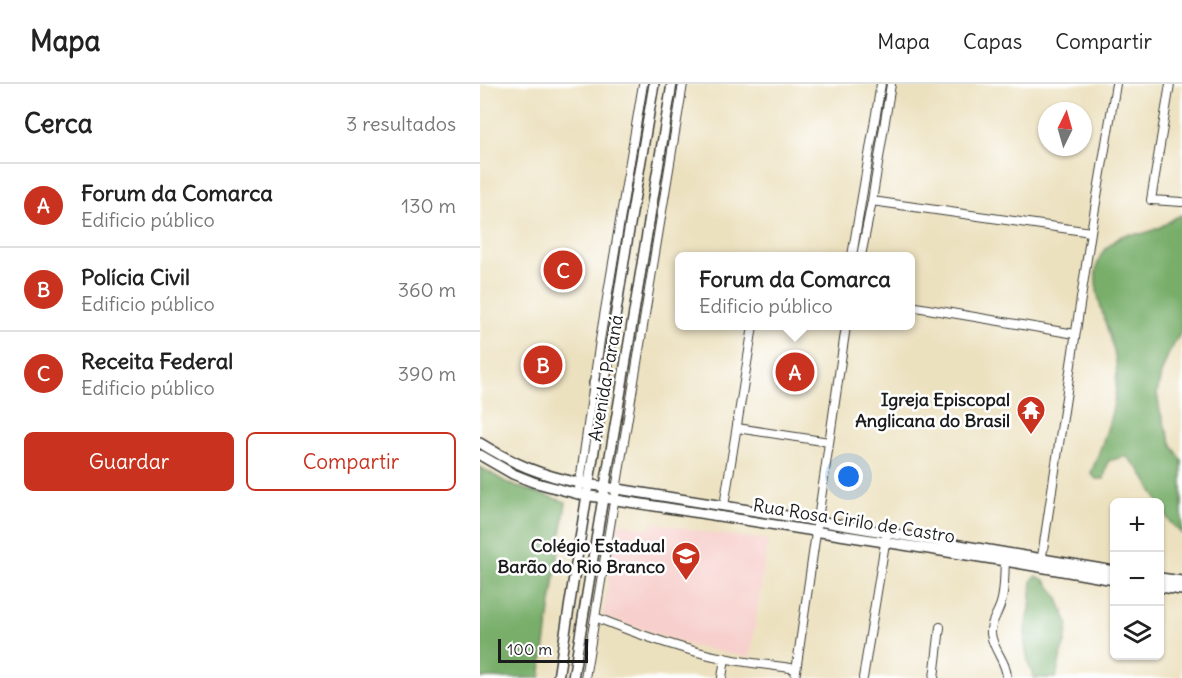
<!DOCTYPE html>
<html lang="es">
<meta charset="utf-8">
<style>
body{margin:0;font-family:Delius,sans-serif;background:#f6f6f6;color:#222}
.controls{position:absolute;right:18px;bottom:18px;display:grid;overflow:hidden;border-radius:9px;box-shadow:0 2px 4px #0004}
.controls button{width:54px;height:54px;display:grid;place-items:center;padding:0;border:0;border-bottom:2px solid #e0e0e0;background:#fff;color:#222;font:30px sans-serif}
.compass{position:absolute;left:558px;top:18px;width:54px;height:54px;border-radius:50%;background:#fff;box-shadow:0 2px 4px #0004;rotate:5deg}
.scale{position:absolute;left:18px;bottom:15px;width:90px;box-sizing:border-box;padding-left:6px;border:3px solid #1c1c1c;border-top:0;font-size:16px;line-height:21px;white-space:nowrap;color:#1c1c1c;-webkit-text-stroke:4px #fff;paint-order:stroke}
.you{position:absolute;left:369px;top:393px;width:21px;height:21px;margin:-15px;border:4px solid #fff;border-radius:50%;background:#1a73e8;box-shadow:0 0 0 9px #1a73e833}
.badge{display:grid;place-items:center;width:39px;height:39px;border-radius:50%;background:#c8321e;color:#fff;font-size:20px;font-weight:700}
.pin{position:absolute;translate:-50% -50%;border:3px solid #fff;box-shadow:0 2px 6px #0006}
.popup{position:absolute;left:195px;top:168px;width:240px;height:78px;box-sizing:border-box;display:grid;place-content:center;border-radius:9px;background:#fff;filter:drop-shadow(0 2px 4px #0005);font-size:20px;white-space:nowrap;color:#767676}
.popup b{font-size:22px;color:#222}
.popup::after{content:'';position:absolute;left:50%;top:100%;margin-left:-12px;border:12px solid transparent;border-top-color:#fff}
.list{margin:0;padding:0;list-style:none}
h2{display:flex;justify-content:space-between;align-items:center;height:78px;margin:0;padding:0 24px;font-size:26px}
h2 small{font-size:20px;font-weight:400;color:#767676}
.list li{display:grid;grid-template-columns:39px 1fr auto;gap:18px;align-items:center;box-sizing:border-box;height:84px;padding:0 24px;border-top:2px solid #e0e0e0}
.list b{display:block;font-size:22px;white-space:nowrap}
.list p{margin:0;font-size:20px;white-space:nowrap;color:#767676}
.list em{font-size:20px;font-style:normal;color:#767676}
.actions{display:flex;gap:12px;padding:18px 24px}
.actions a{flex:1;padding:14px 0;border:2px solid #c8321e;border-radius:9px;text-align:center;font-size:21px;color:#c8321e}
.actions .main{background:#c8321e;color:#fff}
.icon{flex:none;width:33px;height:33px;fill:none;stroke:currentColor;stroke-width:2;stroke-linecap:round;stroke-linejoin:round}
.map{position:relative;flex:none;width:702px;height:594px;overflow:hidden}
header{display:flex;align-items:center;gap:36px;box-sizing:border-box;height:84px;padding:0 30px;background:#fff;border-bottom:2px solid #e0e0e0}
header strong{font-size:28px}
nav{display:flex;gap:33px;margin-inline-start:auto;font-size:21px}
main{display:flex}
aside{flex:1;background:#fff}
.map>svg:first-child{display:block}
</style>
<header>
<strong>Mapa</strong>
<nav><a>Mapa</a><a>Capas</a><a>Compartir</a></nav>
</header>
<main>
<aside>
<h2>Cerca<small>3 resultados</small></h2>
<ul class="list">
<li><span class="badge">A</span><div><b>Forum da Comarca</b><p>Edificio público</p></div><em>130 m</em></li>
<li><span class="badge">B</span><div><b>Polícia Civil</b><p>Edificio público</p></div><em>360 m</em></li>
<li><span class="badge">C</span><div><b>Receita Federal</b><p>Edificio público</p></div><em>390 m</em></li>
</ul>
<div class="actions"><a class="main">Guardar</a><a>Compartir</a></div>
</aside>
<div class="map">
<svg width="702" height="594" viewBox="0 0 702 594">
<rect width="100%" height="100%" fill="#fff"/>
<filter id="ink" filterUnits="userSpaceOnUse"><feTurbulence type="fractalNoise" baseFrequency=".0167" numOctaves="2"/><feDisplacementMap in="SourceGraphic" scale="12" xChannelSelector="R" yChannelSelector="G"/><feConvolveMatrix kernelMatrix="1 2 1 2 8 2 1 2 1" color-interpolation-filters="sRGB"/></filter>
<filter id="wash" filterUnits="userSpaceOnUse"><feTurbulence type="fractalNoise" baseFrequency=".008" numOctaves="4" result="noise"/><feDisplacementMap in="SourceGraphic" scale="24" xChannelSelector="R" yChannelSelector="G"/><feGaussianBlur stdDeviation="1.35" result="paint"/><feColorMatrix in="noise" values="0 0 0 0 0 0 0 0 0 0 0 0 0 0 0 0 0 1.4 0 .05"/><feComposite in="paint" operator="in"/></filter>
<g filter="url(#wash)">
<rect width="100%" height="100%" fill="#ece1bf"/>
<!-- built -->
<path fill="#f7d0cd" d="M 172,438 L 236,450 L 288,456 L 270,574 L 211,562 L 123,532 L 138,439 L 170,445 Z"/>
<!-- forest -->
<path fill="#78ae6b" stroke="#4a6544" stroke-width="1.5" d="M 702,131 L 702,246 L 688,271 L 681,290 L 677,309 L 680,327 L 686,345 L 693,363 L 702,376 L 702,450 L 690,438 L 660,386 L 646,372 L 628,377 L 624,395 L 616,395 L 611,389 C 625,354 640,316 636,278 C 632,244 596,186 631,160 C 634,158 638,154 642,152 C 649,149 658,151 665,149 C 671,147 677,145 682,142 C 689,138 694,133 702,131 Z
M 0,383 L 29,400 L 86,418 L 60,594 L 0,594 Z
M 556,492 L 565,496 L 577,512 L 588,540 L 585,559 L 582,566 L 576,594 L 554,594 L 549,581 L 545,561 L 545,544 L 550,525 L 552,496 Z"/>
</g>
<g filter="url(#ink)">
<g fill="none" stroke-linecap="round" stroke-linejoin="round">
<!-- minor casing -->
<g stroke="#3b3a34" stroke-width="10">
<path id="minor" d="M 690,0 L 671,116 L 702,118
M 392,117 L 611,148
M 372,172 L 401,0
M 381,172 L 392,117 L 411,0
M 430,222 L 595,250
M 257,344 L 349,358
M 99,405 L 120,256 L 163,0
M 244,422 L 273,242
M 525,477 C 524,491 525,507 521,519 C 518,530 510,538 511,550 C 513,566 527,578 527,594
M 561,479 L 611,148 L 636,0
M 115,533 C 157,550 199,565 243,574 C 267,579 292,581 316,585
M 105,594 L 203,0
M 242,594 L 245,574
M 315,594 L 366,242
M 383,594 L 406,453
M 454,594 L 460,543"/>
</g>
<!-- major casing -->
<g stroke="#3b3a34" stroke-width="12">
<path id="major" d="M 114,299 L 124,311
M 0,359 C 34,380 60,391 100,399 L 338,437 L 634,487
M 0,371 L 33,390 L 53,398 L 98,410 L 525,477 L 634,496
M 680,494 L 702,497
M 680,503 L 702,506
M 78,594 L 147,158 L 174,0
M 93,594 L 192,0"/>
</g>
<!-- minor -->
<use href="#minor" stroke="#fff" stroke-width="8"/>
<!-- major -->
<use href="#major" stroke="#fff" stroke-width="9"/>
</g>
</g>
<!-- icons -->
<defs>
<g id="temple-pin" transform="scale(1.5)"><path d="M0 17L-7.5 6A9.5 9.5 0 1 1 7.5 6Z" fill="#c8321e" stroke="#fff"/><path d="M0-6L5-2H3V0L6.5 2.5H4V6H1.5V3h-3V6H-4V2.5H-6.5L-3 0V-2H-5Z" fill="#fff"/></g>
<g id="school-pin" transform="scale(1.5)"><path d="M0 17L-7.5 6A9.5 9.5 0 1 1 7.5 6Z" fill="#c8321e" stroke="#fff"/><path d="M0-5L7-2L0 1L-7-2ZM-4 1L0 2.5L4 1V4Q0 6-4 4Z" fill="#fff"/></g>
</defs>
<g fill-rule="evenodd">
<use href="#temple-pin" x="551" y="326"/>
<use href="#school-pin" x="206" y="472"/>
</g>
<g text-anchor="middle" stroke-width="5" stroke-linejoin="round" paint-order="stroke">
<!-- street labels -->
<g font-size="18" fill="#1c1c1c" stroke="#fff">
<text transform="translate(126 294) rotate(-80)" y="6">Avenida Paraná</text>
<text transform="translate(374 437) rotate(9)" y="6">Rua Rosa Cirilo de Castro</text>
</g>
<!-- poi labels -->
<g font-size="18" font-weight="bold" fill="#1c1c1c" stroke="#fff" text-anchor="end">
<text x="530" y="322">Igreja Episcopal<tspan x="530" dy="21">Anglicana do Brasil</tspan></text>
<text x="185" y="468">Colégio Estadual<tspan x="185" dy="21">Barão do Rio Branco</tspan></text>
</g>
</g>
</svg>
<div class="controls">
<button>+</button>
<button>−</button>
<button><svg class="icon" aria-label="layers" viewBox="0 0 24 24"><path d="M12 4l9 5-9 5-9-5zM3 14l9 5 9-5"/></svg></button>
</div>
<svg class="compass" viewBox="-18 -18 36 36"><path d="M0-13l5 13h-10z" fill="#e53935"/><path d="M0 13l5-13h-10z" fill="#767676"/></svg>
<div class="scale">100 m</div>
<div class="you"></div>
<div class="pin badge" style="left:315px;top:288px">A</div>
<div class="popup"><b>Forum da Comarca</b>Edificio público</div>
<div class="pin badge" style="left:63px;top:281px">B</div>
<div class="pin badge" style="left:83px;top:186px">C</div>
</div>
</main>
